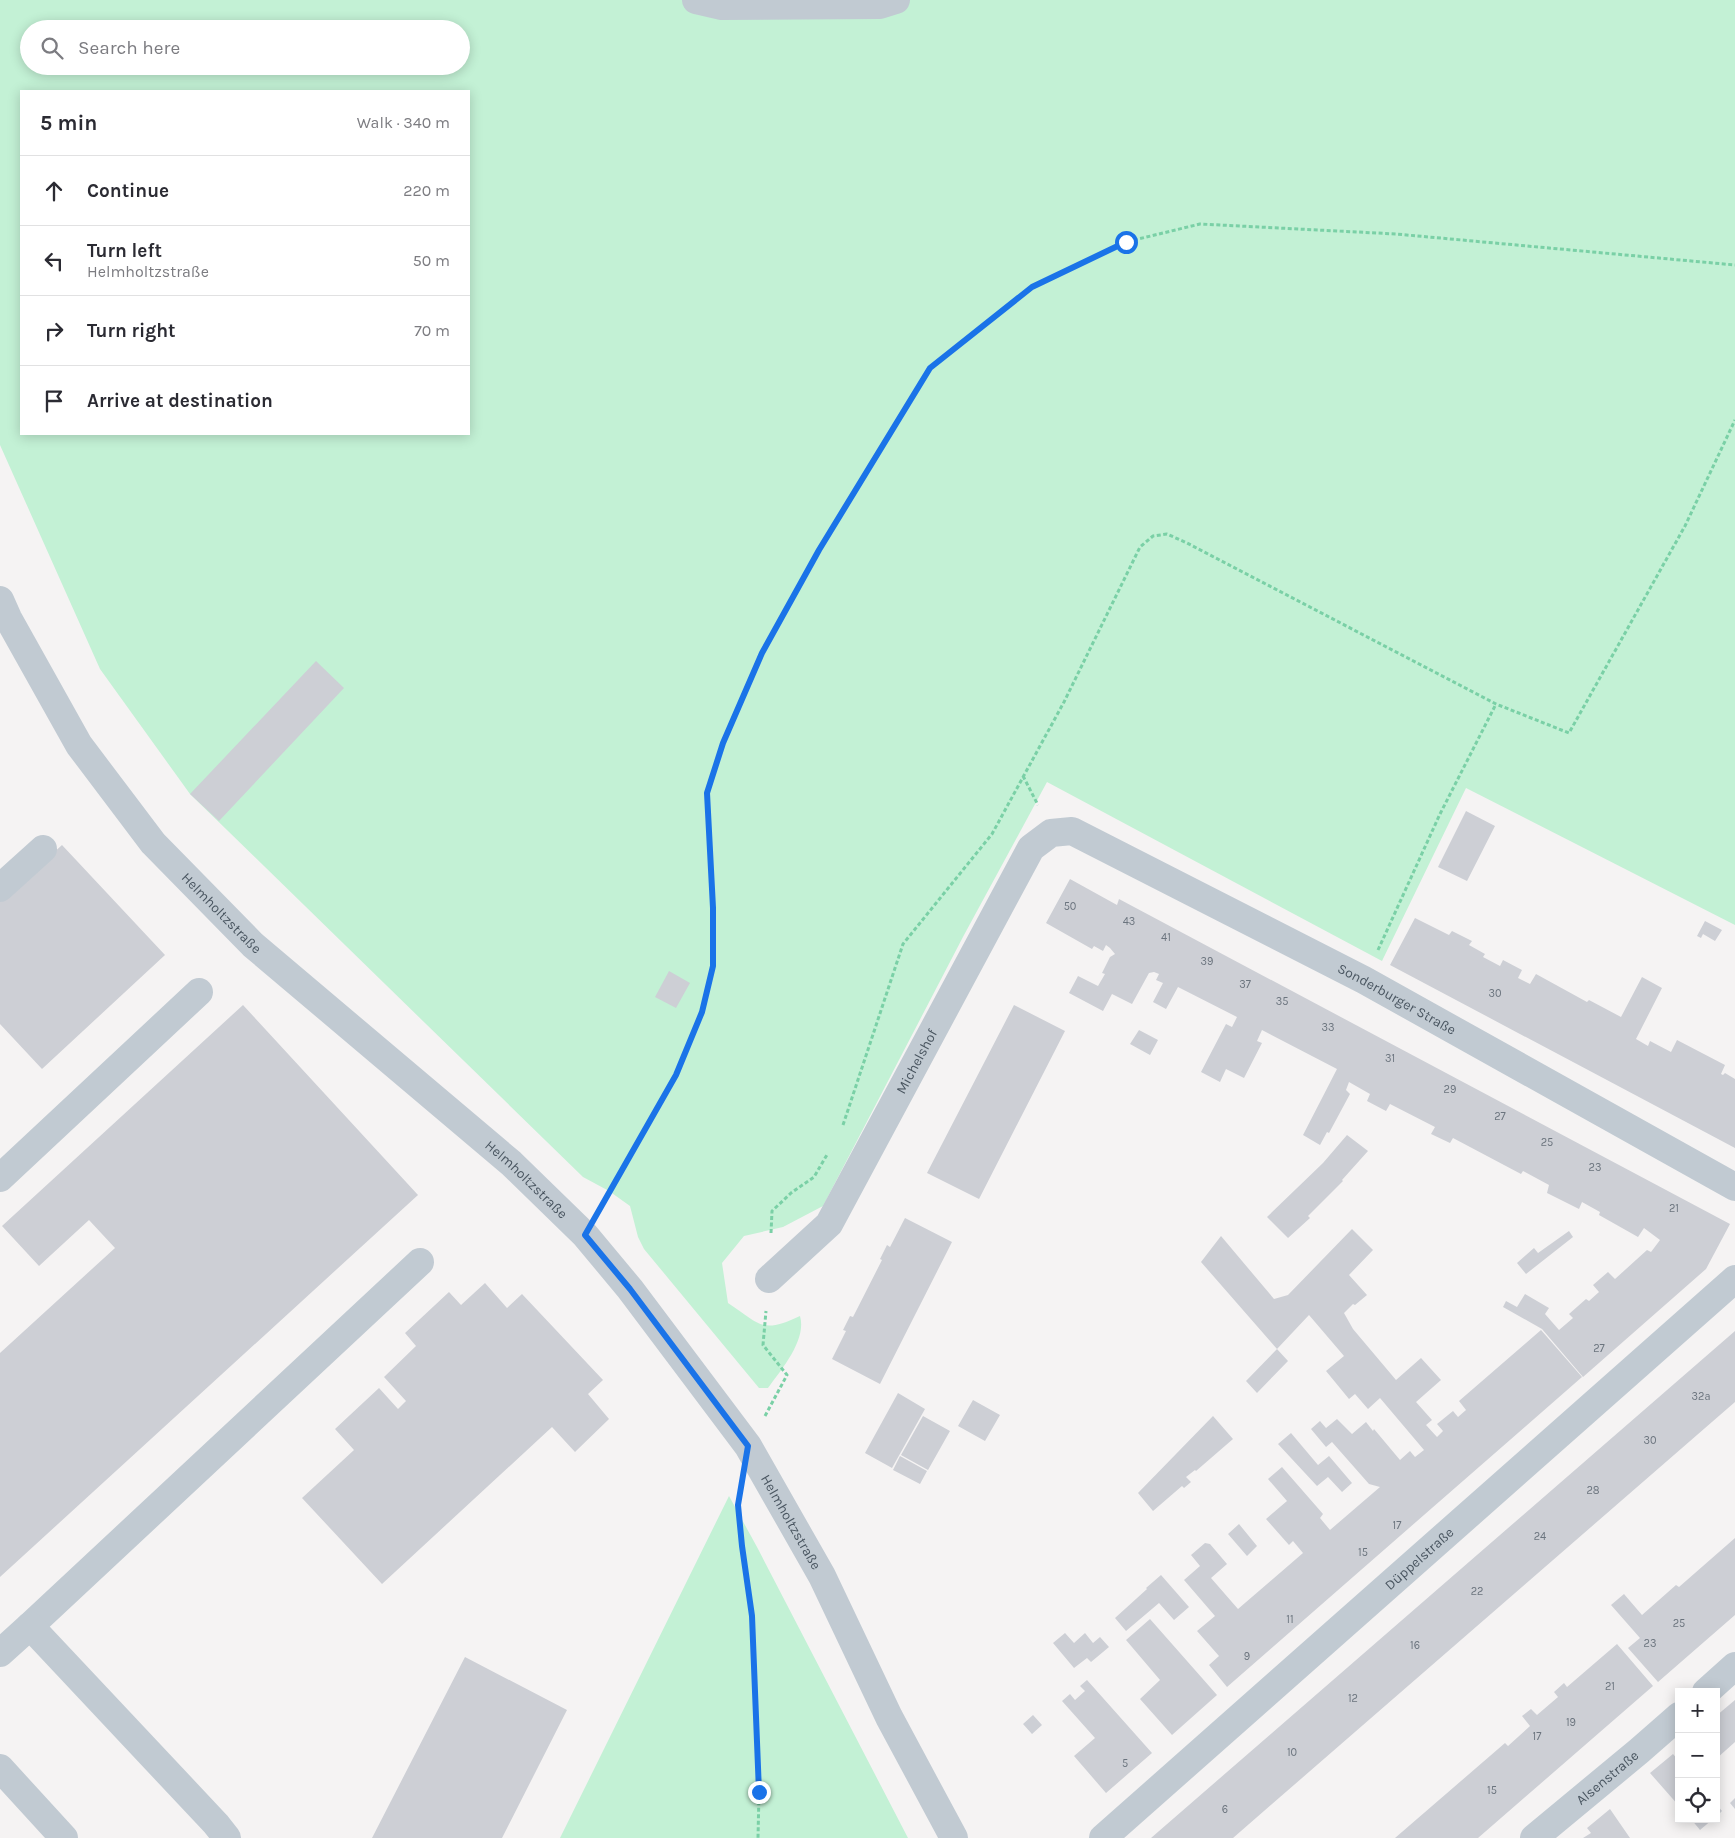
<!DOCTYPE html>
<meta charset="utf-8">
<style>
body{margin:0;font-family:Karla,sans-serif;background:#f2f2f3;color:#2b2b33}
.controls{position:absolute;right:15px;bottom:15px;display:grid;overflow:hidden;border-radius:0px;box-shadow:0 2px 12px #0003}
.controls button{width:45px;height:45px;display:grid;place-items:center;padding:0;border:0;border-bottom:1px solid #e1e1e2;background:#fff;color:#2b2b33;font:25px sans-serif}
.stop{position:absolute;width:15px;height:15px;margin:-11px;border:4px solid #1a73e8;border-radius:50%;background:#fff}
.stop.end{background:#1a73e8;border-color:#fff;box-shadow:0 1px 5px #0008}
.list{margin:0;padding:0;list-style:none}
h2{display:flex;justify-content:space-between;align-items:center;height:65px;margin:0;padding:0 20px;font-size:21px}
h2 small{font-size:16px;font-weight:400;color:#7c7c81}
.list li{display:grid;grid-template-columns:32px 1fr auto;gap:15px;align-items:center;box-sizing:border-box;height:70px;padding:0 20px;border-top:1px solid #e1e1e2}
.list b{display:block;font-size:19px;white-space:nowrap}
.list p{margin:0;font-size:16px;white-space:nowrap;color:#7c7c81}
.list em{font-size:16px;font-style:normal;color:#7c7c81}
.icon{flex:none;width:28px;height:28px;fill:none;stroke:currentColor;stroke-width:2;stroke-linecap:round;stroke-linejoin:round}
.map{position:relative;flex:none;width:1735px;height:1838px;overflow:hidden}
.search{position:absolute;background:#fff;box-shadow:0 2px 12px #0003;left:20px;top:20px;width:450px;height:55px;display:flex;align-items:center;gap:12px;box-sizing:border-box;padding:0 18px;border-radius:28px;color:#7c7c81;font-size:19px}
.panel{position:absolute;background:#fff;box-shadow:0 2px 12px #0003;left:20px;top:90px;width:450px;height:345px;border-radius:0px}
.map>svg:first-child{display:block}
</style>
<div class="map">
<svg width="1735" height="1838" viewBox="0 0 1735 1838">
<rect width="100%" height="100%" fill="#f5f3f3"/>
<!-- green -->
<path fill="#c3f1d5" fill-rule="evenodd" d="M 0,0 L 1735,0 L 1735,925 L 1466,788 L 1382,961 L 1047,782 L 964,935 L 823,1206 L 783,1227 L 744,1236 L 722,1263 L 728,1303 C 761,1325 762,1334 800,1316 C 807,1340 781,1370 768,1388 L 759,1388 L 644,1249 L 638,1237 L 630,1206 L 609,1191 L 583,1177 L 190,794 L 100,669 L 0,445 ZM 29,29 L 461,29 L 461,66 L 29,66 ZM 21,91 L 469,91 L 469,434 L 21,434 Z
M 729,1496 L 757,1547 L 908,1838 L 560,1838 Z"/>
<!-- building -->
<path fill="#cdcfd5" d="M 316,661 L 344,688 L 219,821 L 190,794 Z
M 1466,811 L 1495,826 L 1467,881 L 1438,867 Z
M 62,845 L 165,955 L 42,1069 L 0,1024 L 0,902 Z
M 1070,879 L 1117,905 L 1119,899 L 1730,1224 L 1706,1269 L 1583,1377 L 1542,1329 L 1503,1307 L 1506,1301 L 1517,1307 L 1525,1294 L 1549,1308 L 1545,1314 L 1559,1330 L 1573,1318 L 1569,1314 L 1586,1299 L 1589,1301 L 1599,1292 L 1593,1285 L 1608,1272 L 1615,1279 L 1647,1250 L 1651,1252 L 1660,1240 L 1644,1228 L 1638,1237 L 1599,1215 L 1600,1212 L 1582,1202 L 1579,1209 L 1547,1193 L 1549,1185 L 1523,1171 L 1521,1174 L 1453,1138 L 1450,1143 L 1431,1134 L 1435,1127 L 1390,1104 L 1386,1111 L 1367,1101 L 1370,1094 L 1349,1082 L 1346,1090 L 1350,1094 L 1329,1133 L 1327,1132 L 1320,1145 L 1303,1135 L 1337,1069 L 1262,1030 L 1257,1041 L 1262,1043 L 1244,1078 L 1226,1069 L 1220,1082 L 1201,1072 L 1226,1024 L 1232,1027 L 1237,1017 L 1178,987 L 1166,1009 L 1153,1002 L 1163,983 L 1156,980 L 1159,974 L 1154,972 L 1149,973 L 1132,1004 L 1112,994 L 1103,1011 L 1069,993 L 1078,976 L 1098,986 L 1105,974 L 1102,973 L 1110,957 L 1115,954 L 1110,948 L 1106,945 L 1103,951 L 1094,946 L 1092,949 L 1046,923 Z
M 1415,918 L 1449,935 L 1452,931 L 1472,941 L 1469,945 L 1485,954 L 1483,957 L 1500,966 L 1503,960 L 1522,970 L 1518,978 L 1530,984 L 1536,974 L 1587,1002 L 1589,1000 L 1621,1017 L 1642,977 L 1662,988 L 1636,1039 L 1648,1046 L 1650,1041 L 1671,1052 L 1677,1040 L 1725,1065 L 1721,1074 L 1723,1075 L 1725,1073 L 1735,1079 L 1735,1148 L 1390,965 Z
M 1705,921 L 1722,930 L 1715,941 L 1703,934 L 1701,938 L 1697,936 Z
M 669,971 L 690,983 L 676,1008 L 655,997 Z
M 243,1005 L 418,1195 L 0,1577 L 0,1353 L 115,1248 L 89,1220 L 39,1266 L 2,1226 Z
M 1014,1005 L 1065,1031 L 979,1199 L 927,1173 Z
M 1139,1030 L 1158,1040 L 1150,1055 L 1130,1044 Z
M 1347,1135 L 1368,1151 L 1342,1180 L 1343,1181 L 1308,1216 L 1310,1218 L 1288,1238 L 1267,1217 L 1323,1163 Z
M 905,1218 L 952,1242 L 880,1384 L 832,1359 L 846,1331 L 843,1330 L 850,1316 L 853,1317 L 882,1260 L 880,1259 L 887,1245 L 890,1247 Z
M 1352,1229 L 1373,1250 L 1349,1275 L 1367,1295 L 1355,1305 L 1353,1304 L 1344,1313 L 1353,1329 L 1396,1380 L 1421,1358 L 1441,1380 L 1416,1402 L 1432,1420 L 1426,1425 L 1437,1437 L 1443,1431 L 1437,1424 L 1453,1411 L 1458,1417 L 1466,1410 L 1459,1401 L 1541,1330 L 1582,1377 L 1227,1687 L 1209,1665 L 1219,1656 L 1197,1631 L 1215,1616 L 1184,1580 L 1200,1566 L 1191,1555 L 1205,1543 L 1210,1544 L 1227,1564 L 1211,1578 L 1238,1609 L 1303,1553 L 1293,1541 L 1289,1545 L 1266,1519 L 1287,1501 L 1268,1479 L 1282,1467 L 1323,1514 L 1320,1518 L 1330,1530 L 1380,1487 L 1369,1484 L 1332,1442 L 1326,1447 L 1311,1429 L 1320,1421 L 1326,1428 L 1337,1419 L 1352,1434 L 1366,1422 L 1373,1431 L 1374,1429 L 1400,1460 L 1410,1451 L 1415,1457 L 1424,1450 L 1380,1398 L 1368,1409 L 1355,1394 L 1349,1399 L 1326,1371 L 1344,1356 L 1309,1315 L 1277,1349 L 1201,1262 L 1221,1236 L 1274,1299 L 1288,1295 Z
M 1569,1231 L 1573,1237 L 1526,1274 L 1517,1263 L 1534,1248 L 1538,1253 Z
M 485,1283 L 507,1308 L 522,1294 L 603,1380 L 588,1394 L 609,1419 L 575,1452 L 552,1427 L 382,1584 L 302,1498 L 354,1450 L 335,1429 L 379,1388 L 398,1409 L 406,1401 L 384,1377 L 416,1346 L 405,1333 L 449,1292 L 461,1305 Z
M 1735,1331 L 1735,1402 L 1340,1745 L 1233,1838 L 1151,1838 Z
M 1277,1349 L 1288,1361 L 1257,1393 L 1246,1381 Z
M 898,1393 L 925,1409 L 892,1468 L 865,1453 Z
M 973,1400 L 1000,1415 L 985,1441 L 958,1426 Z
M 923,1416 L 950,1431 L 928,1470 L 901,1455 Z
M 1213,1416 L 1233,1439 L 1196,1471 L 1195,1470 L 1186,1477 L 1191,1482 L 1184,1488 L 1182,1486 L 1153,1511 L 1138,1493 Z
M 1291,1433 L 1318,1465 L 1329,1456 L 1352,1483 L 1342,1492 L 1328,1477 L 1317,1486 L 1278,1444 Z
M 900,1456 L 927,1471 L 920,1484 L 893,1470 Z
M 1239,1524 L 1257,1546 L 1247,1556 L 1228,1534 Z
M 1735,1538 L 1735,1615 L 1658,1682 L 1628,1648 L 1640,1638 L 1611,1605 L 1624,1594 L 1642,1615 L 1676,1585 L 1679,1587 Z
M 1161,1575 L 1189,1607 L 1174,1620 L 1159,1603 L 1126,1631 L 1115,1618 L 1147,1589 L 1146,1588 Z
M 1150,1619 L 1217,1695 L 1172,1735 L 1140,1699 L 1160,1680 L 1126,1640 Z
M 1065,1633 L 1074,1643 L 1085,1633 L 1093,1643 L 1100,1637 L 1109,1647 L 1091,1662 L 1087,1658 L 1074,1668 L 1053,1643 Z
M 1617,1644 L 1653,1686 L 1478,1838 L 1395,1838 L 1505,1743 L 1508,1746 L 1530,1726 L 1522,1716 L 1531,1709 L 1537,1715 L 1558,1697 L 1554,1692 L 1564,1683 L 1567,1687 Z
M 465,1657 L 567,1710 L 502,1838 L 372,1838 Z
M 1087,1680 L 1152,1753 L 1106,1793 L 1074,1756 L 1095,1738 L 1062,1701 L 1070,1694 L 1075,1700 L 1085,1691 L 1080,1686 Z
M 1735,1700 L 1735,1742 L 1716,1759 L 1716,1716 Z
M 1033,1715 L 1042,1725 L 1032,1734 L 1023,1724 Z
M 1673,1754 L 1679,1761 L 1679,1806 L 1650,1773 Z
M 1735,1798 L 1735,1809 L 1730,1803 Z
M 1716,1804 L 1722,1811 L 1716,1817 Z
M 1610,1809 L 1630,1838 L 1583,1838 L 1591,1833 L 1587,1828 Z
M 1691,1819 L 1713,1819 L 1700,1830 Z"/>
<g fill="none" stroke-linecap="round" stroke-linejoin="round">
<!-- path -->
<path stroke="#7ad0a6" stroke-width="3" stroke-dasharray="4 2.5" stroke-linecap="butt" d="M 1023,776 L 1038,805
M 1378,950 L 1440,814 L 1496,704
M 843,1125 L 903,944 L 992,834 L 1064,702 L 1140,547 L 1153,536 L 1167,534 L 1187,543 L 1496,704 L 1569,733 L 1685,526 L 1735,420
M 601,1206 L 676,1075 L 702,1012 L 713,966 L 713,907 L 707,793 L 723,743 L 762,653 L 819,550 L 930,368 L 1032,287 L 1126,242 L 1200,224 L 1396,234 L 1735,265
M 771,1233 L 772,1211 L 791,1193 L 814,1177 L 828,1153
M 765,1416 L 787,1375 L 763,1345 L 766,1311
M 740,1497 L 738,1505 L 742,1546 L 752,1616 L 759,1792 L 758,1838"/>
<!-- minor -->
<g stroke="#c1cad2" stroke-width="28">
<path d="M 696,0 L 722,6 L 880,5 L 896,0"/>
<path id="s1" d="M 0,600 L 8,618 L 79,745 L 153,843 L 253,945 L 511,1163 L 585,1235 L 630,1289 L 748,1446 L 822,1576 L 889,1717 L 954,1838"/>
<path d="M 0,888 L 43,849"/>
<path d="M 0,1178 L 199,992"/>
<path id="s2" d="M 769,1279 L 829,1224 L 1031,848 L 1051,833 L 1072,831 L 1364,980 L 1735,1187"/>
<path d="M 30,1626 L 420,1262"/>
<path d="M 0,1653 L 30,1626 L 216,1824 L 227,1838"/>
<path d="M 1706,1692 L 1735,1666"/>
<path d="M 0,1768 L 64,1838"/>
<path id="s3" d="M 1103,1838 L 1735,1279"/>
<path id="s4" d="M 1534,1838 L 1639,1751 L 1679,1716"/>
</g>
</g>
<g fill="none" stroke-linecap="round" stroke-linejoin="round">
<!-- route -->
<path stroke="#1a73e8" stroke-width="6" d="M 759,1792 L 752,1616 L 742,1546 L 738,1505 L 748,1446 L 630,1289 L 585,1235 L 676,1075 L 702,1012 L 713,966 L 713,908 L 707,793 L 723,743 L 762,653 L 819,550 L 930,368 L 1032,287 L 1126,242"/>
</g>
<g text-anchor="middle" stroke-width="4" stroke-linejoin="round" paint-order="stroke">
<!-- number labels -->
<g font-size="11" fill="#6b747e">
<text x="1070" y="910">50</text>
<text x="1129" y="925">43</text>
<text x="1166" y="941">41</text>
<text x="1207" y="965">39</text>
<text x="1245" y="988">37</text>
<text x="1495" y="997">30</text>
<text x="1282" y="1005">35</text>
<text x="1328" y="1031">33</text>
<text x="1390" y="1062">31</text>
<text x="1450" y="1093">29</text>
<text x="1500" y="1120">27</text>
<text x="1547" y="1146">25</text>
<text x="1595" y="1171">23</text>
<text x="1674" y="1212">21</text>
<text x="1599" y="1352">27</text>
<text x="1701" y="1400">32a</text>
<text x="1650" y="1444">30</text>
<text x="1593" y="1494">28</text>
<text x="1397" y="1529">17</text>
<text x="1540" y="1540">24</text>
<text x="1363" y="1556">15</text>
<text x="1477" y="1595">22</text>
<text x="1290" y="1623">11</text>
<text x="1679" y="1627">25</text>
<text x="1650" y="1647">23</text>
<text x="1415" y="1649">16</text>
<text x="1247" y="1660">9</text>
<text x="1610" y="1690">21</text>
<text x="1353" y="1702">12</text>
<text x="1571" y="1726">19</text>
<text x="1537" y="1740">17</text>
<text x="1292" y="1756">10</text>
<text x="1125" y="1767">5</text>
<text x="1492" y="1794">15</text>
<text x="1225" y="1813">6</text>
</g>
<!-- street labels -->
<g font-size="14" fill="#4a5661" stroke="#fff">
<text dy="5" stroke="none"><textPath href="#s1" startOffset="386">Helmholtzstraße</textPath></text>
<text dy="5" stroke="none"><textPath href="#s2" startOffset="920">Sonderburger Straße</textPath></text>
<text dy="5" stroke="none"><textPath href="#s2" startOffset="266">Michelshof</textPath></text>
<text dy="5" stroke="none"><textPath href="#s1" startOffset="791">Helmholtzstraße</textPath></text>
<text dy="5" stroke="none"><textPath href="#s1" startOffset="1226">Helmholtzstraße</textPath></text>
<text dy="5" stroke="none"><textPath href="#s3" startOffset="422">Düppelstraße</textPath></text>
<text dy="5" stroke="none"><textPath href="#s4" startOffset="95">Alsenstraße</textPath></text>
</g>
</g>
</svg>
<div class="controls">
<button>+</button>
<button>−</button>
<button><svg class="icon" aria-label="locate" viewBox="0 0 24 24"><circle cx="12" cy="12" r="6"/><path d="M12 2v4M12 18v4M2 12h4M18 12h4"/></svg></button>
</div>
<div class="stop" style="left:1126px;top:242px"></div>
<div class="stop end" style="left:759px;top:1792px"></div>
<div class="search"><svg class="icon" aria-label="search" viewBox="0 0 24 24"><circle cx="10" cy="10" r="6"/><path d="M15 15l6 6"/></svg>Search here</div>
<section class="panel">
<h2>5 min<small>Walk · 340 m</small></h2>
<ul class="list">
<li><svg class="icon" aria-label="ahead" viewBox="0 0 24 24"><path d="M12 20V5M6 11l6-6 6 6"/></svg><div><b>Continue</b></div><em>220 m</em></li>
<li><svg class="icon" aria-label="left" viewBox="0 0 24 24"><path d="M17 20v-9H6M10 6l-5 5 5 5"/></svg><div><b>Turn left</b><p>Helmholtzstraße</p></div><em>50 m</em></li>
<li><svg class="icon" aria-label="right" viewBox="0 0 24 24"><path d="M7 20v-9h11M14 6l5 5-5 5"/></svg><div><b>Turn right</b></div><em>70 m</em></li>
<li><svg class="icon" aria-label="arrive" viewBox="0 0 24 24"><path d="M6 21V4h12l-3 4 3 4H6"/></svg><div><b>Arrive at destination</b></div></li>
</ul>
</section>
</div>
